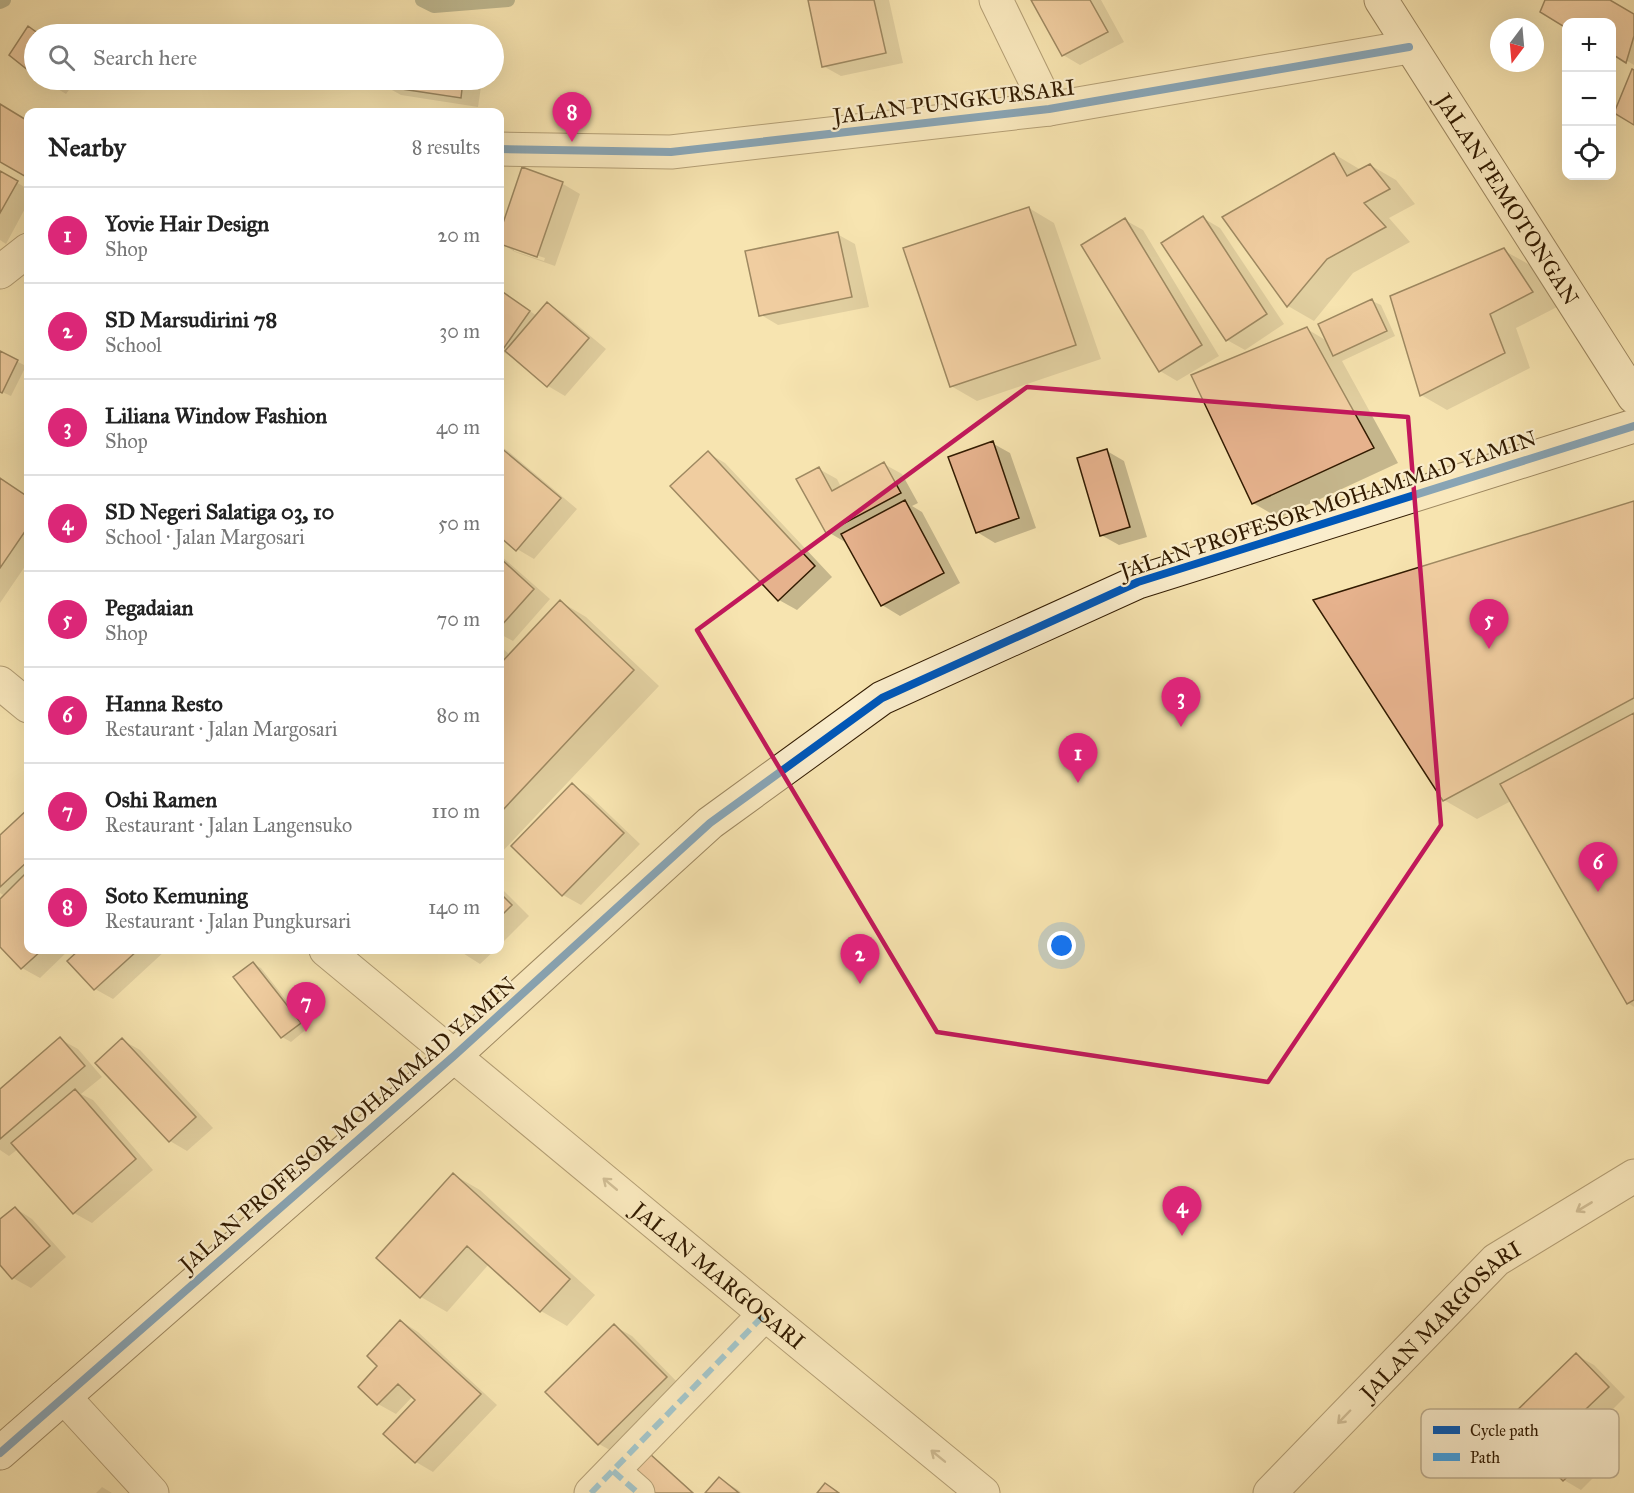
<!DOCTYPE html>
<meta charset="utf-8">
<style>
body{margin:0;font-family:"IM FELL Great Primer",serif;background:#f6f6f6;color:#222}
.controls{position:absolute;right:18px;top:18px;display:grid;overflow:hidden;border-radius:12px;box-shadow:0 6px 24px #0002}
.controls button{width:54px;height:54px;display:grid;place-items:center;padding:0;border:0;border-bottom:2px solid #e0e0e0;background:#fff;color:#222;font:30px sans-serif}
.compass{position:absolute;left:1490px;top:18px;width:54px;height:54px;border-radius:50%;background:#fff;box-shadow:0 6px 24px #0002;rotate:196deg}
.you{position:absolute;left:1062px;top:946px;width:21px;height:21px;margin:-15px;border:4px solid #fff;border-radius:50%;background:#1a73e8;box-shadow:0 0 0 9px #1a73e833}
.badge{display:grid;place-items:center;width:39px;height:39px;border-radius:50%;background:#db2777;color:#fff;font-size:20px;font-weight:700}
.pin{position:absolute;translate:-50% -50px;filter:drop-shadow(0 2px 3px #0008)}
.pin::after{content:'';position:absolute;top:32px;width:21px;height:18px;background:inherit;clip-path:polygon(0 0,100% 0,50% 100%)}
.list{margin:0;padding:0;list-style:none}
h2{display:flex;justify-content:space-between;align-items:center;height:78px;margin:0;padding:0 24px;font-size:26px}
h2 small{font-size:20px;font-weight:400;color:#767676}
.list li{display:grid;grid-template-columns:39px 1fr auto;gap:18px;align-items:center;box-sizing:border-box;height:96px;padding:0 24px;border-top:2px solid #e0e0e0}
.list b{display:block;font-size:22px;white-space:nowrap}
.list p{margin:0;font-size:20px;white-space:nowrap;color:#767676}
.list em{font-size:20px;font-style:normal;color:#767676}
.icon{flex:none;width:33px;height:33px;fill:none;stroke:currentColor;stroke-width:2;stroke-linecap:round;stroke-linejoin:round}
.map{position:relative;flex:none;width:1634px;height:1493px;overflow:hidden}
.search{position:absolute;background:#fff;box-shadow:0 6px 24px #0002;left:24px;top:24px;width:480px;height:66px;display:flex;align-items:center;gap:15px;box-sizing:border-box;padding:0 21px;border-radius:33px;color:#767676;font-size:22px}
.panel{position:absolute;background:#fff;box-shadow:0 6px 24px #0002;left:24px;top:108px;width:480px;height:846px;border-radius:12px}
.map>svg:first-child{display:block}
</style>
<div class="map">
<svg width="1634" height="1493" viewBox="0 0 1634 1493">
<rect width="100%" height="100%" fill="#f7e4b0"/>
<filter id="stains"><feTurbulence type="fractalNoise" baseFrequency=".00333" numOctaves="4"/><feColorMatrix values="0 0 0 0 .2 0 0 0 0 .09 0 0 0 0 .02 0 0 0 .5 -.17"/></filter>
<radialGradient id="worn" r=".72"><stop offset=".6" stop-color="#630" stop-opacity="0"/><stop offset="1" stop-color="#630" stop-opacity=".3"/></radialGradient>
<!-- shadow -->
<path fill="#0003" fill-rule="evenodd" d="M 809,0 L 889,0 L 903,63 L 841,76 L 823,66 Z
M 1033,0 L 1101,0 L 1124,42 L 1080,65 L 1063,55 Z
M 1547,0 L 1608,0 L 1634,16 L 1634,65 L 1612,52 L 1612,22 L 1566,22 L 1566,26 L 1542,12 Z
M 391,27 L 447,34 L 390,34 Z
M 28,28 L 41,34 L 34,34 L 34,73 L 11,55 Z
M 43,80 L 76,80 L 66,94 Z
M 384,80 L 482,80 L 478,107 L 401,95 L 383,85 Z
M 0,105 L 28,122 L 28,177 L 0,160 Z
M 1334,154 L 1361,170 L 1370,165 L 1396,180 L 1415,204 L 1389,218 L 1410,242 L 1353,273 L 1314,321 L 1288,306 L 1224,217 Z
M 523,169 L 563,184 L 580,194 L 555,266 L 515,252 L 500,243 L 500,236 ZM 514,248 L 545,258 L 544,261 L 514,251 Z
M 0,173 L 28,189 L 28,203 L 6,244 L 0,240 Z
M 1029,208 L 1054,223 L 1101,359 L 977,401 L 951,386 Z
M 1203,218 L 1220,228 L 1284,324 L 1245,350 L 1227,340 Z
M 1125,220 L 1143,230 L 1219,356 L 1177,381 L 1160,371 Z
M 837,234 L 855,244 L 869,307 L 778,325 L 761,315 Z
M 1503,250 L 1530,265 L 1557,307 L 1516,328 L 1530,368 L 1447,410 L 1421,395 Z
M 500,290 L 537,316 L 547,304 L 564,314 L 606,349 L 565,396 L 548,386 L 518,361 L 500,350 Z
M 1372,301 L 1381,305 L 1395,336 L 1342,361 L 1398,463 L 1279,518 L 1253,503 L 1307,329 L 1327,341 Z
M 0,353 L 26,366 L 11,396 L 0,391 Z
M 992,443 L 1010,453 L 1036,528 L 995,543 L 977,532 Z
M 500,446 L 508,451 L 577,509 L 534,559 L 517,549 L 500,535 Z
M 1107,451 L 1124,461 L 1147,537 L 1119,545 L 1101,535 Z
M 708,453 L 725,463 L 832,577 L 797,610 L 779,600 Z
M 884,464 L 902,474 L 918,503 L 912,506 L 922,512 L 960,583 L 900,616 L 882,605 L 847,541 L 845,542 L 828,532 L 819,469 L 837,479 L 841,487 Z
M 0,479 L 28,497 L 28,562 L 0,603 Z
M 1634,502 L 1634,1007 L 1628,1003 L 1511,801 L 1477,819 L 1444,800 Z
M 500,555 L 550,599 L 513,641 L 500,634 Z
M 561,602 L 586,617 L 659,686 L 500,854 L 500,646 L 510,655 Z
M 572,785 L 589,795 L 640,844 L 581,905 L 563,895 L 513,846 Z
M 28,811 L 28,950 L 69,950 L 40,978 L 22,968 L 0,945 L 0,901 L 5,896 L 0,893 L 0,837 Z
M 500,887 L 529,916 L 500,945 Z
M 80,950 L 166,950 L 113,999 L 95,989 L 69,961 Z
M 458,950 L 495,950 L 480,964 Z
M 253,964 L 261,968 L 308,1028 L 291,1042 L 282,1037 Z
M 60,1039 L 78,1049 L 102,1077 L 81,1094 L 93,1100 L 153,1170 L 92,1223 L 74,1213 L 18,1149 L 9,1156 L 0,1150 L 0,1091 Z
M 122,1040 L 140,1050 L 213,1128 L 187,1151 L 170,1141 Z
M 454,1175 L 480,1190 L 595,1295 L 567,1326 L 541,1311 L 489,1264 L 447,1312 L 421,1297 Z
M 15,1208 L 32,1219 L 66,1257 L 31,1288 L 13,1278 L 0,1263 L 0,1221 Z
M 401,1321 L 418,1332 L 497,1405 L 433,1472 L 416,1462 L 417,1400 L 413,1396 L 396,1414 L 378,1404 L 360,1387 L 380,1366 Z
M 614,1326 L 632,1336 L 683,1388 L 617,1454 L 599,1444 L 547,1392 Z
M 1576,1355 L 1594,1365 L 1625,1397 L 1580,1442 L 1604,1467 L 1581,1490 L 1564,1480 L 1507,1422 Z
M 650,1456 L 659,1461 L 694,1493 L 654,1493 Z
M 719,1479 L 737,1489 L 742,1493 L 707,1493 Z
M 102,1487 L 112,1493 L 96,1493 Z"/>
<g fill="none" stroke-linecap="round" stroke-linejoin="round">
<!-- stream -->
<path stroke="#737d63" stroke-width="14" d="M 422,0 L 434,6 L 508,0
M 0,2 L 4,0"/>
</g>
<!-- building -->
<path fill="#e6b28d" stroke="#321b01" stroke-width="1.5" d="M 808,0 L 874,0 L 886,53 L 822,67 Z
M 1031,0 L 1090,0 L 1108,32 L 1062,56 Z
M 1545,0 L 1610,0 L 1634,14 L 1634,36 L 1626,63 L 1612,54 L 1612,22 L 1566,22 L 1566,28 L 1540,12 Z
M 390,25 L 458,34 L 389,34 Z
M 28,26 L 39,34 L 34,34 L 34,75 L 9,55 Z
M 1632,69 L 1634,70 L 1634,125 L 1614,113 Z
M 382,80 L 463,80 L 461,98 L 382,86 Z
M 0,104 L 28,121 L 28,178 L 0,162 Z
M 1334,153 L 1347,176 L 1370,164 L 1390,189 L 1364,203 L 1386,227 L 1327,259 L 1287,307 L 1222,217 Z
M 522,167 L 563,182 L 537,257 L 500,244 L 500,232 Z
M 0,171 L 18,181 L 0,213 Z
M 1029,207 L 1076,345 L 950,387 L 903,248 Z
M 1203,216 L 1267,314 L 1226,341 L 1161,243 Z
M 1125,218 L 1202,345 L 1159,372 L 1081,245 Z
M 838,232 L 852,297 L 759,316 L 745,251 Z
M 1504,248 L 1533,292 L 1490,314 L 1505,353 L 1420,396 L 1390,296 Z
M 500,290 L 530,311 L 501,352 L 500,351 Z
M 1372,299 L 1387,331 L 1333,356 L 1318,324 Z
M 547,302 L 589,338 L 547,387 L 505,351 Z
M 1307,327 L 1374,448 L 1252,504 L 1191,375 Z
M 0,351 L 18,360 L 2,393 L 0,392 Z
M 993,441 L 1019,518 L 976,533 L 948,457 Z
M 500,447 L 561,498 L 516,551 L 500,537 Z
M 1107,449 L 1130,527 L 1100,536 L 1077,458 Z
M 708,451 L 815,566 L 778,601 L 670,486 Z
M 884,462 L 901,493 L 826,533 L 796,479 L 819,467 L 832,491 Z
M 0,478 L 28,497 L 28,527 L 0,568 Z
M 905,500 L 944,573 L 881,606 L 841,534 Z
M 1634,501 L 1634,698 L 1443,801 L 1313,600 Z
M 500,558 L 534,589 L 500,627 Z
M 560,600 L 634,670 L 500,813 L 500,664 Z
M 1634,713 L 1634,1000 L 1627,1004 L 1500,784 Z
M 572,783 L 624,833 L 562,896 L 511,846 Z
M 28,809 L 28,861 L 0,887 L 0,835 Z
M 28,871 L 28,950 L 42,950 L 21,969 L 0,947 L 0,899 Z
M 500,893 L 512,905 L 500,917 Z
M 79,950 L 138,950 L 94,990 L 67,961 Z
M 253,962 L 301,1023 L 281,1038 L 233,977 Z
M 60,1037 L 85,1066 L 0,1139 L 0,1089 Z
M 122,1038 L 196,1117 L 169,1142 L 95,1063 Z
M 75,1089 L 136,1159 L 73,1214 L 11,1143 Z
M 453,1173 L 570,1279 L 540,1312 L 467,1246 L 420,1298 L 376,1258 Z
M 15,1207 L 50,1246 L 12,1279 L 0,1265 L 0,1219 Z
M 400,1320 L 481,1394 L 415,1463 L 383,1434 L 415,1400 L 398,1384 L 377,1405 L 358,1387 L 377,1366 L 367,1356 Z
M 614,1324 L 667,1377 L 598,1445 L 545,1392 Z
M 1576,1353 L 1609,1387 L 1563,1431 L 1588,1457 L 1563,1481 L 1505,1422 Z
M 650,1454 L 693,1493 L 651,1493 L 632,1475 Z
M 719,1477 L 739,1493 L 705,1493 Z
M 825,1483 L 839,1493 L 817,1493 Z"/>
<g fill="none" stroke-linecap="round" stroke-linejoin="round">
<!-- street casing -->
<g stroke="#634d2d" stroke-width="35">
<g id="street">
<path d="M 996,0 L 1049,109"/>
<path d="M 500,149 L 671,152 L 1049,109 L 1409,47"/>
<path d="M 0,272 L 28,250"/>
<path d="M 0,683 L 28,706"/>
<path id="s1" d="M 326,950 L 765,1314 L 983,1493"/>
<path d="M 64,1397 L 152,1493"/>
<path d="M 613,1471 L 638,1493"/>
<path d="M 591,1493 L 765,1314"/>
<path id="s2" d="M 1270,1493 L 1496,1260 L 1634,1176"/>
</g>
</g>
<!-- secondary casing -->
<g stroke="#321b01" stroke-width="35">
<g id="secondary">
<path id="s3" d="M 1381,0 L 1634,397"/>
<path d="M 0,1453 L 455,1055 L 710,823 L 882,698 L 1138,582 L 1634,426"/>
</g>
</g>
<!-- street -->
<use href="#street" stroke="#faedcc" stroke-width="33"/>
<!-- secondary -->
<use href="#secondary" stroke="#faedcc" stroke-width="33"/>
<!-- quiet -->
<path stroke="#3ea2e9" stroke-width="6" stroke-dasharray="12 6" stroke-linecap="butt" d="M 613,1471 L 638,1493
M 591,1493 L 765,1314"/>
<!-- cycleway casing -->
<g stroke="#faedcc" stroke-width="11">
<path id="cycleway" d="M 500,149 L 671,152 L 1049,109 L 1409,47
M 0,1453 L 455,1055 L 710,823 L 882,698 L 1138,582 L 1634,426"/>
</g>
<!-- cycleway -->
<use href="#cycleway" stroke="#0057b8" stroke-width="8"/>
</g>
<!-- one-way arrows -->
<defs><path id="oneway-shaft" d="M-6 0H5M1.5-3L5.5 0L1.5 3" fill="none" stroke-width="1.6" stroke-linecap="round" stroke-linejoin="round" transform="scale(1.5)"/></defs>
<g stroke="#a08e71">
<use href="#oneway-shaft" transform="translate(610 1184) rotate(-140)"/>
<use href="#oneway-shaft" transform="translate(1584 1207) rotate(149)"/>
<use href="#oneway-shaft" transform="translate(1344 1417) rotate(134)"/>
<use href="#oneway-shaft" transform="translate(938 1456) rotate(-141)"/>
</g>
<!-- marked area -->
<path d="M0 0H1634V1493H0ZM 1027,387 L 1408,417 L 1441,825 L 1268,1082 L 937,1032 L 697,630 Z" fill="#f7e4b0" fill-opacity=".55" fill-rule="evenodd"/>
<path fill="none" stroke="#c2185b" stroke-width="4.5" stroke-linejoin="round" d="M 1027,387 L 1408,417 L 1441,825 L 1268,1082 L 937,1032 L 697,630 Z"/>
<g text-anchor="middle" stroke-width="4.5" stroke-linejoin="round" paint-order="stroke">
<!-- street labels -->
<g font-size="22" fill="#321b01" stroke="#faedcc">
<text transform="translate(954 101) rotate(-7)" y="8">JALAN PUNGKURSARI</text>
<text dy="8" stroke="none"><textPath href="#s3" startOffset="236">JALAN PEMOTONGAN</textPath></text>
<text transform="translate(1328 504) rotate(-18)" y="8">JALAN PROFESOR MOHAMMAD YAMIN</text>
<text transform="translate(347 1124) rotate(-41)" y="8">JALAN PROFESOR MOHAMMAD YAMIN</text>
<text dy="8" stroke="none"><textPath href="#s1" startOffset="510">JALAN MARGOSARI</textPath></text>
<text dy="8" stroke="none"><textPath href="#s2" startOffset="243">JALAN MARGOSARI</textPath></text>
</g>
</g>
<!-- legend -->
<rect x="1421" y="1409" width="198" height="69" rx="9" fill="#faedcc" stroke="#beae8f" stroke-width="1.5"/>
<rect x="1433" y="1426" width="27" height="8" fill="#0057b8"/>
<rect x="1433" y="1453" width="27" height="8" fill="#3ea2e9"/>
<g font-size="16" fill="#321b01">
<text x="1470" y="1436">Cycle path</text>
<text x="1470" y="1463">Path</text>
</g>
<rect width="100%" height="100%" filter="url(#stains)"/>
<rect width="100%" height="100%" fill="url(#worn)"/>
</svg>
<div class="controls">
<button>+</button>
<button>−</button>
<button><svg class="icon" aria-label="locate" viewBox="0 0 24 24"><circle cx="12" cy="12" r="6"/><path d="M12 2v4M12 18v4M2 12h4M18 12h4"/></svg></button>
</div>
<svg class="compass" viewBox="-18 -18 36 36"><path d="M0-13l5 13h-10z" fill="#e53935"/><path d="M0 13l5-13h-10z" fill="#767676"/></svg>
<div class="you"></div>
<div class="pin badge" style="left:1078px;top:783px">1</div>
<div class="pin badge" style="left:860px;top:984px">2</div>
<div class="pin badge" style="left:1181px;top:727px">3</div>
<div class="pin badge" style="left:1182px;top:1236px">4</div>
<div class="pin badge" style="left:1489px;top:649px">5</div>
<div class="pin badge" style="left:1598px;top:892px">6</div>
<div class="pin badge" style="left:306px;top:1032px">7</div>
<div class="pin badge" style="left:572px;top:142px">8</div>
<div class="search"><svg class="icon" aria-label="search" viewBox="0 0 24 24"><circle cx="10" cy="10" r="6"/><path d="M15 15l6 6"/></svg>Search here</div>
<section class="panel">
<h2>Nearby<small>8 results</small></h2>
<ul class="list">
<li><span class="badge">1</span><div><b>Yovie Hair Design</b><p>Shop</p></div><em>20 m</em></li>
<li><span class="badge">2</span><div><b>SD Marsudirini 78</b><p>School</p></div><em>30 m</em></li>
<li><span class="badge">3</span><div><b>Liliana Window Fashion</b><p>Shop</p></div><em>40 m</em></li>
<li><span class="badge">4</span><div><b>SD Negeri Salatiga 03, 10</b><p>School · Jalan Margosari</p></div><em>50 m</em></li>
<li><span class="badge">5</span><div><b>Pegadaian</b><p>Shop</p></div><em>70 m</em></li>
<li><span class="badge">6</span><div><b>Hanna Resto</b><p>Restaurant · Jalan Margosari</p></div><em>80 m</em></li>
<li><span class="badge">7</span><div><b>Oshi Ramen</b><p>Restaurant · Jalan Langensuko</p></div><em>110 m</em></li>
<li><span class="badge">8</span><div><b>Soto Kemuning</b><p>Restaurant · Jalan Pungkursari</p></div><em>140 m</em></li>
</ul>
</section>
</div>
